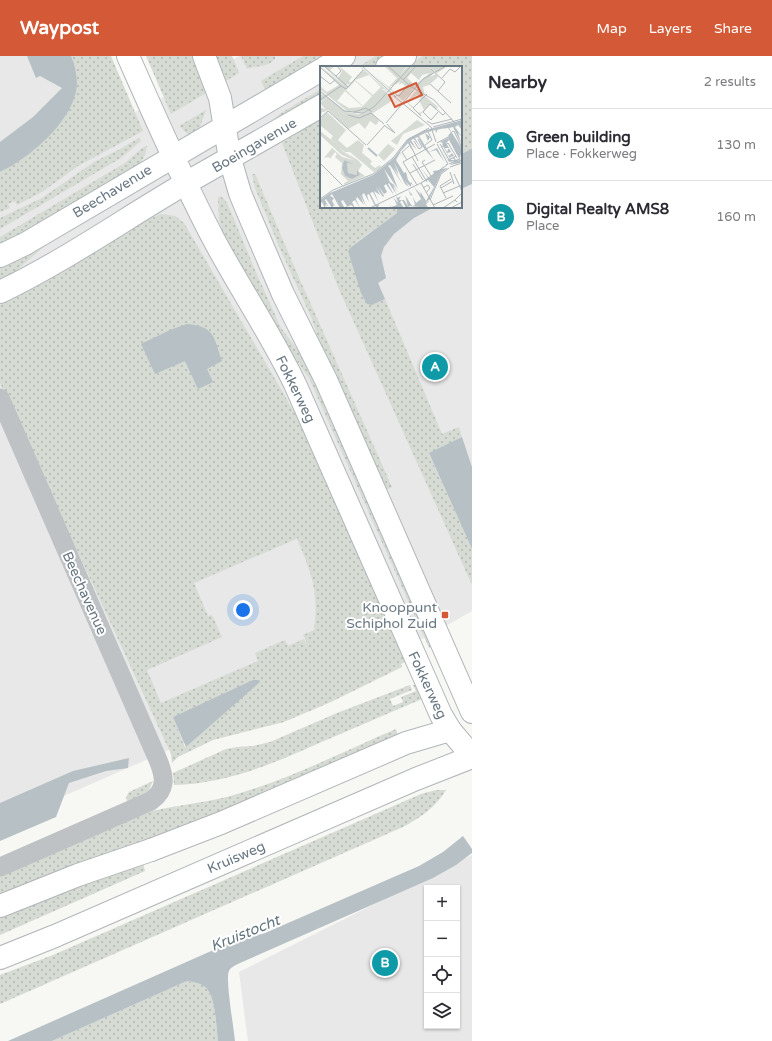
<!DOCTYPE html>
<meta charset="utf-8">
<style>
body{margin:0;font-family:"Varela Round",sans-serif;background:#f7f7f7;color:#2b2b33}
.controls{position:absolute;right:12px;bottom:12px;display:grid;overflow:hidden;border-radius:0px;box-shadow:0 1px 3px #0004}
.controls button{width:36px;height:36px;display:grid;place-items:center;padding:0;border:0;border-bottom:1px solid #e1e1e2;background:#fff;color:#2b2b33;font:20px sans-serif}
.you{position:absolute;left:243px;top:554px;width:14px;height:14px;margin:-10px;border:3px solid #fff;border-radius:50%;background:#1a73e8;box-shadow:0 0 0 6px #1a73e833}
.badge{display:grid;place-items:center;width:26px;height:26px;border-radius:50%;background:#d45936;color:#fff;font-size:13px;font-weight:700}
.pin{position:absolute;translate:-50% -50%;border:2px solid #fff;box-shadow:0 1px 4px #0006}
.list{margin:0;padding:0;list-style:none}
h2{display:flex;justify-content:space-between;align-items:center;height:52px;margin:0;padding:0 16px;font-size:17px}
h2 small{font-size:13px;font-weight:400;color:#7c7c81}
.list li{display:grid;grid-template-columns:26px 1fr auto;gap:12px;align-items:center;box-sizing:border-box;height:72px;padding:0 16px;border-top:1px solid #e1e1e2}
.list b{display:block;font-size:15px;white-space:nowrap}
.list p{margin:0;font-size:13px;white-space:nowrap;color:#7c7c81}
.list em{font-size:13px;font-style:normal;color:#7c7c81}
.icon{flex:none;width:22px;height:22px;fill:none;stroke:currentColor;stroke-width:2;stroke-linecap:round;stroke-linejoin:round}
.map{position:relative;flex:none;width:472px;height:985px;overflow:hidden}
header{display:flex;align-items:center;gap:24px;box-sizing:border-box;height:56px;padding:0 20px;background:#d45936;color:#fff}
header strong{font-size:19px}
nav{display:flex;gap:22px;margin-inline-start:auto;font-size:14px}
main{display:flex}
aside{flex:1;background:#fff}
.map>svg:first-child{display:block}
</style>
<header>
<strong>Waypost</strong>
<nav><a>Map</a><a>Layers</a><a>Share</a></nav>
</header>
<main>
<div class="map">
<svg width="472" height="985" viewBox="0 0 472 985">
<defs>
<pattern id="grass-dots" width="8" height="8" patternUnits="userSpaceOnUse"><rect width="8" height="8" fill="#d6dbd4"/><path d="M2 2h.1M6 6h.1" fill="none" stroke="#b1b6b1" stroke-width="1.8" stroke-linecap="round"/></pattern>
</defs>
<rect width="100%" height="100%" fill="#f7f7f4"/>
<!-- built -->
<path fill="#e7e8e7" fill-rule="evenodd" d="M 0,0 L 58,0 L 93,79 L 239,0 L 472,0 L 472,555 L 426,581 L 0,768 ZM 321,11 L 461,11 L 461,151 L 321,151 Z
M 472,799 L 472,985 L 248,985 L 239,916 ZM 427,832 L 457,832 L 457,970 L 427,970 Z"/>
<!-- grass -->
<path fill="url(#grass-dots)" fill-rule="evenodd" d="M 71,0 L 111,0 L 143,75 L 78,110 L 42,136 L 17,149 L 15,145 L 8,148 L 10,152 L 0,156 L 0,116 C 30,100 54,80 69,50 C 78,30 80,20 71,0 Z
M 146,0 L 195,0 L 205,27 L 206,37 L 171,58 Z
M 213,0 L 232,0 L 239,17 L 226,25 Z
M 241,0 L 275,0 L 275,3 C 267,12 257,9 247,13 Z
M 303,0 L 327,0 L 266,36 L 261,25 Z
M 376,0 L 394,0 L 376,11 L 358,11 Z
M 423,0 L 472,0 L 472,93 L 461,98 L 461,11 L 406,11 Z
M 321,33 L 321,44 L 279,69 L 275,62 L 281,57 Z
M 206,54 L 199,73 L 189,79 L 179,70 Z
M 321,63 L 321,151 L 397,151 L 397,157 L 351,190 L 349,195 L 372,249 L 385,243 L 442,378 L 459,371 L 462,381 L 429,398 L 472,493 L 472,529 L 338,231 L 282,87 Z
M 139,82 L 141,85 L 121,102 L 0,173 L 0,162 L 42,142 L 94,106 L 120,93 Z
M 147,90 L 145,99 L 139,110 L 0,194 L 0,181 L 125,107 L 142,92 Z
M 252,118 L 255,118 L 256,120 L 293,208 L 392,431 L 386,434 L 322,294 L 312,263 L 280,193 L 255,132 Z
M 220,140 L 224,143 L 228,149 L 255,214 L 281,272 L 307,306 L 433,590 L 429,592 L 309,322 L 282,284 L 227,189 L 219,164 L 218,142 Z
M 161,158 L 175,160 L 184,167 L 310,383 L 408,605 L 401,608 L 402,611 L 331,646 L 284,666 L 213,684 L 178,701 L 172,707 L 171,698 L 0,327 L 0,249 L 129,172 ZM 301,481 L 301,482 L 297,483 C 312,517 319,537 314,574 L 303,579 L 307,587 L 306,588 L 304,583 L 288,590 L 285,584 L 255,597 L 258,605 L 161,647 L 147,614 L 222,581 L 212,559 L 208,560 L 194,527 ZM 260,625 L 186,691 L 185,691 L 173,661 Z
M 48,187 L 8,222 L 0,226 L 0,206 Z
M 418,628 L 423,642 L 422,643 C 389,657 357,671 324,685 C 274,707 230,727 174,729 L 173,717 L 226,693 L 237,691 L 253,690 L 270,686 L 337,657 L 410,629 L 412,634 L 390,643 L 393,650 L 403,646 L 401,641 L 416,635 L 413,629 Z
M 396,673 L 398,680 L 203,765 L 0,837 L 0,819 L 141,758 C 171,749 203,748 234,739 C 290,723 342,696 396,673 Z
M 153,725 L 148,736 L 128,748 L 126,741 L 129,736 Z
M 436,734 L 446,734 C 436,751 421,761 403,771 L 0,948 L 0,919 L 53,899 L 421,738 Z
M 143,807 L 145,815 L 0,879 L 0,862 L 68,833 Z
M 187,925 C 193,926 200,927 205,931 C 216,939 216,972 218,985 L 52,985 Z"/>
<!-- water -->
<path fill="#b7c1c5" d="M 27,0 L 71,0 C 75,8 77,17 77,27 C 76,63 30,102 0,116 L 0,86 L 33,61 L 62,32 L 40,20 L 36,22 Z
M 472,93 L 472,128 L 461,133 L 461,98 Z
M 397,151 L 434,151 L 414,162 L 394,178 L 384,191 L 381,200 L 386,222 L 378,227 L 385,243 L 372,249 L 367,248 L 361,237 L 348,195 L 351,191 L 397,157 Z
M 187,268 C 215,270 214,282 222,305 L 207,313 L 213,326 L 198,333 L 185,305 L 155,318 L 141,288 L 170,274 Z
M 462,381 L 472,411 L 472,493 L 429,397 Z
M 253,624 L 259,624 L 260,626 L 186,691 L 173,661 Z
M 129,702 L 128,712 L 106,715 L 69,727 L 56,761 L 0,785 L 0,747 L 73,715 Z
M 463,780 L 472,793 L 472,797 L 456,809 L 433,822 L 240,907 C 236,909 231,911 229,915 C 225,922 234,973 235,985 L 218,985 C 216,972 216,939 205,931 C 200,927 193,926 187,925 L 52,985 L 8,985 L 227,888 L 265,877 L 419,810 L 443,796 Z"/>
<g fill="none" stroke-linecap="round" stroke-linejoin="round">
<!-- secondary casing -->
<g stroke="#b0b6ba" stroke-width="24">
<path id="secondary" d="M 128,0 C 155,61 182,123 213,182 C 239,231 271,278 295,328 L 441,659 L 450,674 L 472,700
M 204,0 L 220,42 L 230,103 L 240,137 L 247,154 L 283,238 L 326,324 L 472,656
M 326,11 L 344,0
M 387,11 L 405,0
M 0,200 L 25,188 L 321,14
M 0,236 C 65,205 124,163 186,127 C 231,101 276,76 321,50"/>
</g>
<!-- primary casing -->
<g stroke="#b2b6b9" stroke-width="24">
<path id="primary" d="M 151,794 L 221,767 L 406,687 L 450,674
M 0,902 L 55,880 L 416,723 L 472,701"/>
</g>
<!-- highway casing -->
<g stroke="#b1b5b8" stroke-width="24">
<path id="highway" d="M 0,850 L 78,819 L 151,794"/>
</g>
<!-- street -->
<path stroke="#bec2c5" stroke-width="19" d="M 0,342 L 158,704 C 165,721 167,733 151,745 L 0,811"/>
<!-- secondary -->
<use href="#secondary" stroke="#fff" stroke-width="22"/>
<!-- primary -->
<use href="#primary" stroke="#fff" stroke-width="22"/>
<!-- highway -->
<use href="#highway" stroke="#fff" stroke-width="22"/>
</g>
<!-- markers -->
<rect fill="#d45936" stroke="#fff" stroke-width="1.5" x="441" y="555" width="8" height="8" rx="2"/>
<g text-anchor="middle" stroke-width="4" stroke-linejoin="round" paint-order="stroke">
<!-- street labels -->
<g font-size="14" fill="#687782" stroke="#fff">
<text transform="translate(254 89) rotate(-30)" y="5">Boeingavenue</text>
<text transform="translate(112 135) rotate(-31)" y="5">Beechavenue</text>
<text transform="translate(296 333) rotate(64)" y="5">Fokkerweg</text>
<text transform="translate(85 537) rotate(66)" y="5">Beechavenue</text>
<text transform="translate(428 629) rotate(65)" y="5">Fokkerweg</text>
<text transform="translate(236 801) rotate(-23)" y="5">Kruisweg</text>
</g>
<!-- poi labels -->
<g font-size="14" fill="#687782" stroke="#fff" text-anchor="end">
<text x="437" y="556">Knooppunt<tspan x="437" dy="16">Schiphol Zuid</tspan></text>
</g>
<!-- water labels -->
<g font-size="15" font-style="italic" fill="#64777f" stroke="#fff">
<text transform="translate(245 877) rotate(-22)" y="5">Kruistocht</text>
</g>
</g>
<!-- overview -->
<g transform="translate(320 10)">
<rect width="142" height="142" fill="#f7f7f4"/>
<path d="M 0,0 L 25,20 L 3,0 L 15,0 L 9,5 L 18,12 L 22,5 L 19,0 L 32,11 L 29,15 L 31,17 L 26,19 L 27,21 L 42,5 L 44,6 L 40,0 L 82,38 L 64,23 L 60,24 L 64,24 L 73,34 L 53,47 L 49,43 L 59,55 L 56,59 L 50,55 L 45,63 L 39,57 L 28,63 L 8,44 L 4,46 L 2,46 L 0,52 L 0,41 L 6,44 L 0,37 L 7,32 L 0,36 L 0,28 L 3,29 L 0,25 L 27,46 L 38,48 L 49,45 L 36,47 L 27,45 L 0,23 L 0,20 L 7,26 L 19,19 ZM 49,9 L 61,21 L 53,29 L 35,14 ZM 35,15 L 52,30 L 43,40 L 26,24 ZM 25,25 L 42,40 L 42,41 L 29,42 L 17,35 ZM 64,0 L 87,0 L 80,9 L 88,0 L 128,0 L 117,7 L 109,1 L 114,6 L 110,11 L 116,8 L 118,11 L 109,19 L 103,21 L 105,30 L 118,41 L 116,43 L 110,38 L 100,49 L 98,46 L 100,47 L 104,44 L 99,34 L 101,32 L 97,29 L 90,33 L 88,36 L 93,41 L 92,42 L 87,36 L 98,22 L 94,23 L 83,35 L 49,5 L 78,29 L 86,21 L 82,17 L 79,19 L 80,16 L 70,21 L 73,25 L 65,18 L 69,21 L 77,12 ZM 91,7 L 99,14 L 102,9 L 110,7 L 95,19 L 87,12 ZM 7,46 L 26,64 L 18,74 L 27,82 L 38,74 L 44,79 L 42,87 L 52,95 L 50,98 L 55,102 L 60,99 L 61,101 L 54,106 L 30,86 L 25,86 L 19,81 L 24,86 L 38,94 L 42,99 L 38,105 L 45,110 L 24,119 L 24,117 L 28,115 L 21,108 L 22,97 L 15,91 L 17,88 L 15,86 L 10,93 L 9,91 L 4,92 L 12,82 L 22,91 L 34,94 L 22,89 L 0,69 L 0,65 L 18,79 L 11,73 L 13,70 L 0,59 L 0,53 ZM 24,94 L 32,98 L 27,97 L 28,107 L 37,109 L 37,103 L 40,109 L 32,113 L 25,110 L 22,102 ZM 97,54 L 105,59 L 83,68 L 77,79 L 71,75 ZM 68,78 L 75,83 L 64,95 L 58,89 ZM 27,122 L 35,133 L 28,140 L 20,125 L 24,123 L 30,135 L 25,123 Z" fill="#d6dbd4" fill-rule="evenodd"/>
<path d="M 142,54 L 142,64 L 138,59 L 135,61 L 142,71 L 138,67 L 142,79 L 133,61 L 129,62 L 142,83 L 140,92 L 134,83 L 139,92 L 137,95 L 142,93 L 140,97 L 130,99 L 136,95 L 129,96 L 118,77 L 128,94 L 130,93 L 122,78 L 123,77 L 120,76 L 128,72 L 132,80 L 129,74 L 126,77 L 129,82 L 125,82 L 127,86 L 129,82 L 131,86 L 127,87 L 129,90 L 132,87 L 134,90 L 130,91 L 131,93 L 130,94 L 135,94 L 132,92 L 134,91 L 136,94 L 139,92 L 128,70 L 131,66 L 128,62 L 120,63 L 125,72 L 120,63 L 117,64 L 117,67 L 115,64 L 105,67 L 110,71 L 108,75 L 105,67 L 99,70 L 109,86 L 117,82 L 125,97 L 121,103 L 128,102 L 121,107 L 109,134 L 105,137 L 110,135 L 106,138 L 108,142 L 90,140 L 86,142 L 82,134 L 80,136 L 84,142 L 71,142 L 69,138 L 71,141 L 77,139 L 73,131 L 78,137 L 76,130 L 78,132 L 81,130 L 79,134 L 84,134 L 88,140 L 85,129 L 92,140 L 95,139 L 92,128 L 91,130 L 88,124 L 91,128 L 89,123 L 96,137 L 101,133 L 106,141 L 91,116 L 91,121 L 85,115 L 89,121 L 85,118 L 74,96 L 79,109 L 73,101 L 83,119 L 70,99 L 68,100 L 70,102 L 81,121 L 70,102 L 78,123 L 64,103 L 70,116 L 74,119 L 78,127 L 73,119 L 76,128 L 69,117 L 68,118 L 73,127 L 73,128 L 66,118 L 64,120 L 68,128 L 67,126 L 64,128 L 58,120 L 64,130 L 63,131 L 56,121 L 60,129 L 54,125 L 59,137 L 53,126 L 50,127 L 56,139 L 59,138 L 61,142 L 59,138 L 58,142 L 55,140 L 49,128 L 47,129 L 49,136 L 44,127 L 42,129 L 46,140 L 40,129 L 44,139 L 37,131 L 36,133 L 40,142 L 35,134 L 32,136 L 35,142 L 31,139 L 24,142 L 27,140 L 23,134 L 21,135 L 24,141 L 20,142 L 12,128 L 10,130 L 14,132 L 12,135 L 16,142 L 14,139 L 12,142 L 6,133 L 5,134 L 9,142 L 6,138 L 5,142 L 2,136 L 0,138 L 0,134 L 10,127 L 53,109 L 74,92 L 89,72 L 106,64 ZM 98,71 L 103,81 L 114,94 L 109,86 L 116,84 L 125,97 L 120,104 L 113,105 L 114,108 L 109,112 L 101,102 L 108,112 L 101,117 L 108,114 L 114,121 L 106,135 L 100,125 L 101,129 L 88,114 L 86,106 L 84,107 L 76,94 L 80,87 L 83,92 L 80,86 L 88,77 L 90,81 L 87,83 L 90,81 L 92,84 L 89,75 L 97,84 L 91,74 L 94,73 L 101,82 L 95,72 ZM 24,94 L 33,98 L 27,97 L 28,107 L 37,109 L 37,103 L 40,109 L 32,113 L 25,110 L 22,102 Z" fill="#b7c1c5" fill-rule="evenodd"/>
<path fill="none" stroke="#b7c1c5" stroke-width="2" d="M 48,82 L 57,90"/>
<path fill="none" stroke="#b1b8bc" stroke-width="1" d="M 4,0 L 16,10 L 21,5 L 17,0M 42,0 L 76,31M 68,0 L 90,20 L 114,34 L 135,57M 0,1 L 21,20M 111,3 L 125,16 L 118,25M 0,10 L 10,18 L 15,14M 16,10 L 28,21M 122,12 L 130,3 L 135,6 L 141,0M 83,14 L 96,0M 110,18 L 131,37M 0,25 L 24,45 L 43,47 L 54,41 L 91,0M 76,29 L 79,30 L 90,17M 74,30 L 111,61M 0,34 L 21,20 L 26,23 L 43,4M 34,46 L 46,42 L 52,46M 118,46 L 111,54 L 103,46 L 110,38 L 123,49 L 126,46M 28,49 L 39,52 L 51,47 L 64,58M 101,50 L 93,42 L 107,28M 0,52 L 8,45 L 46,79M 107,55 L 112,58 L 132,53M 66,57 L 103,13 L 126,0M 65,60 L 75,67 L 67,58M 111,61 L 116,76M 113,61 L 142,53M 132,66 L 134,65 L 142,82M 94,75 L 99,83 L 102,81 L 98,73M 89,76 L 98,95M 117,77 L 128,71 L 140,93M 117,78 L 128,98 L 126,99M 120,78 L 129,94 L 136,90M 47,79 L 65,59M 105,79 L 112,74 L 108,66M 122,81 L 128,77 L 137,92M 92,91 L 107,116M 87,94 L 82,86 L 89,80M 105,94 L 102,96 L 111,110M 0,97 L 23,120M 93,98 L 103,114M 129,98 L 140,93M 130,101 L 142,97M 130,106 L 134,118M 90,107 L 115,94M 134,108 L 142,125M 97,119 L 83,96 L 115,78M 103,122 L 108,119 L 110,122 L 106,127M 121,122 L 133,115M 123,127 L 142,119M 126,132 L 120,120 L 131,113M 0,133 L 13,124 L 53,108 L 73,92 L 87,74 L 109,62M 110,134 L 121,108 L 129,102M 137,136 L 135,134 L 142,127M 113,139 L 133,130M 50,142 L 101,117M 115,142 L 101,117 L 127,99M 123,142 L 135,134M 131,142 L 142,136"/>
<path fill="#d45936" fill-opacity="0.15" stroke="#d45936" stroke-width="2" d="M 96,17 L 102,29 L 75,41 L 69,29 Z"/>
<rect width="142" height="142" fill="none" stroke="#687782" stroke-width="2"/>
</g>
</svg>
<div class="controls">
<button>+</button>
<button>−</button>
<button><svg class="icon" aria-label="locate" viewBox="0 0 24 24"><circle cx="12" cy="12" r="6"/><path d="M12 2v4M12 18v4M2 12h4M18 12h4"/></svg></button>
<button><svg class="icon" aria-label="layers" viewBox="0 0 24 24"><path d="M12 4l9 5-9 5-9-5zM3 14l9 5 9-5"/></svg></button>
</div>
<div class="you"></div>
<div class="pin badge" style="left:435px;top:311px;background:#0f9aa8">A</div>
<div class="pin badge" style="left:385px;top:907px;background:#0f9aa8">B</div>
</div>
<aside>
<h2>Nearby<small>2 results</small></h2>
<ul class="list">
<li><span class="badge" style="background:#0f9aa8">A</span><div><b>Green building</b><p>Place · Fokkerweg</p></div><em>130 m</em></li>
<li><span class="badge" style="background:#0f9aa8">B</span><div><b>Digital Realty AMS8</b><p>Place</p></div><em>160 m</em></li>
</ul>
</aside>
</main>
